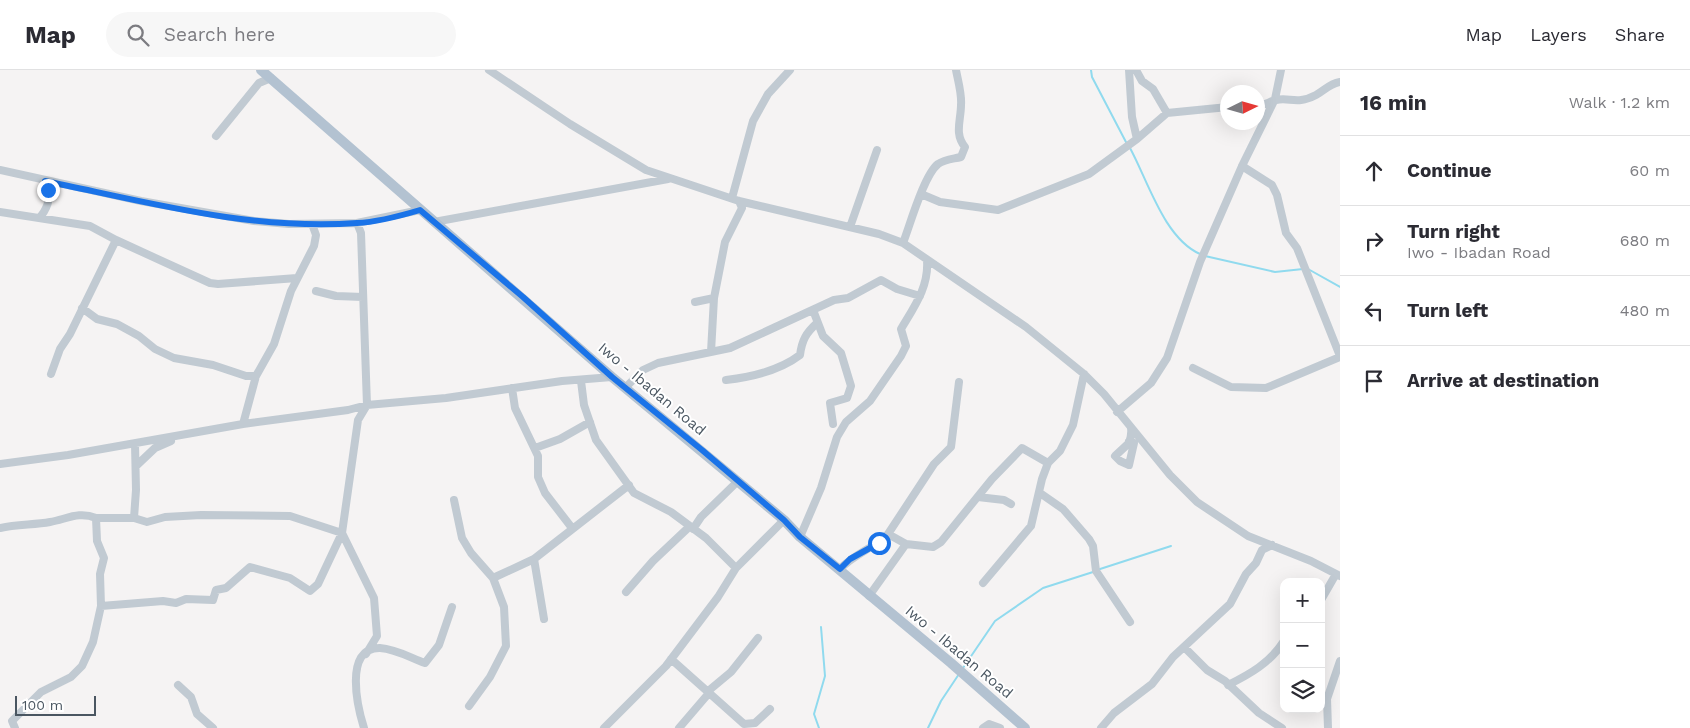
<!DOCTYPE html>
<meta charset="utf-8">
<style>
body{margin:0;font-family:"Work Sans",sans-serif;background:#f7f7f7;color:#2b2b33}
.controls{position:absolute;right:15px;bottom:15px;display:grid;overflow:hidden;border-radius:10px;box-shadow:0 5px 20px #0002}
.controls button{width:45px;height:45px;display:grid;place-items:center;padding:0;border:0;border-bottom:1px solid #e1e1e2;background:#fff;color:#2b2b33;font:25px sans-serif}
.compass{position:absolute;left:1220px;top:15px;width:45px;height:45px;border-radius:50%;background:#fff;box-shadow:0 5px 20px #0002;rotate:85deg}
.scale{position:absolute;left:15px;bottom:12px;width:81px;box-sizing:border-box;padding-left:5px;border:2px solid #4a5661;border-top:0;font-size:14px;line-height:18px;white-space:nowrap;color:#4a5661;-webkit-text-stroke:4px #fff;paint-order:stroke}
.stop{position:absolute;width:15px;height:15px;margin:-11px;border:4px solid #1a73e8;border-radius:50%;background:#fff}
.stop.end{background:#1a73e8;border-color:#fff;box-shadow:0 1px 5px #0008}
.list{margin:0;padding:0;list-style:none}
h2{display:flex;justify-content:space-between;align-items:center;height:65px;margin:0;padding:0 20px;font-size:21px}
h2 small{font-size:16px;font-weight:400;color:#7c7c81}
.list li{display:grid;grid-template-columns:32px 1fr auto;gap:15px;align-items:center;box-sizing:border-box;height:70px;padding:0 20px;border-top:1px solid #e1e1e2}
.list b{display:block;font-size:19px;white-space:nowrap}
.list p{margin:0;font-size:16px;white-space:nowrap;color:#7c7c81}
.list em{font-size:16px;font-style:normal;color:#7c7c81}
.icon{flex:none;width:28px;height:28px;fill:none;stroke:currentColor;stroke-width:2;stroke-linecap:round;stroke-linejoin:round}
.map{position:relative;flex:none;width:1340px;height:658px;overflow:hidden}
header{display:flex;align-items:center;gap:30px;box-sizing:border-box;height:70px;padding:0 25px;background:#fff;border-bottom:1px solid #e1e1e2}
header strong{font-size:24px}
nav{display:flex;gap:28px;margin-inline-start:auto;font-size:18px}
.search{width:350px;height:45px;background:#f7f7f7;display:flex;align-items:center;gap:12px;box-sizing:border-box;padding:0 18px;border-radius:28px;color:#7c7c81;font-size:19px}
main{display:flex}
aside{flex:1;background:#fff}
.map>svg:first-child{display:block}
</style>
<header>
<strong>Map</strong>
<div class="search"><svg class="icon" aria-label="search" viewBox="0 0 24 24"><circle cx="10" cy="10" r="6"/><path d="M15 15l6 6"/></svg>Search here</div>
<nav><a>Map</a><a>Layers</a><a>Share</a></nav>
</header>
<main>
<div class="map">
<svg width="1340" height="658" viewBox="0 0 1340 658">
<rect width="100%" height="100%" fill="#f5f3f3"/>
<g fill="none" stroke-linecap="round" stroke-linejoin="round">
<!-- stream -->
<path stroke="#90daee" stroke-width="2" d="M 1091,0 L 1092,7 L 1127,74
M 1130,78 C 1148,111 1164,168 1200,184
M 1205,186 L 1275,202 L 1303,199
M 1308,199 L 1340,217
M 1097,500 L 1171,476
M 963,598 L 995,551 L 1043,518 L 1093,502
M 819,658 L 814,644 L 825,606 L 821,557
M 928,658 L 941,631 L 959,604"/>
<!-- minor -->
<path stroke="#c1cad2" stroke-width="8" d="M 489,0 L 570,54 L 646,100 L 739,131 L 879,164 L 903,173 L 1026,257 L 1084,304 L 1104,324 L 1170,405 L 1197,432 L 1248,466 L 1311,491 L 1340,506
M 1136,0 L 1142,11 L 1153,19 L 1167,43 L 1228,37
M 1258,35 C 1269,35 1268,31 1276,30 C 1290,27 1297,35 1316,25 C 1325,20 1329,14 1340,12
M 216,66 L 259,13 L 271,8
M 1137,69 L 1167,43
M 1242,96 L 1272,115 L 1277,125 L 1286,163 L 1297,178 L 1340,286
M 0,100 L 141,131 L 254,151 L 289,154 L 357,153 L 420,140
M 921,124 L 940,132 L 998,140 L 1089,104 L 1137,69 L 1132,47 L 1129,0
M 732,128 L 753,51 L 768,24 L 790,0
M 0,142 L 90,156 L 116,170 L 210,213 L 218,214 L 297,208
M 41,146 C 49,136 52,123 45,111
M 434,152 L 668,109
M 850,157 L 877,80
M 903,173 C 910,155 924,105 938,94 C 945,89 953,89 961,87 L 965,77 C 954,64 961,50 961,35 C 962,24 958,11 956,0
M 316,221 L 336,226 L 363,227
M 695,232 L 714,228
M 82,238 L 97,249 L 117,254 L 139,266 L 155,279 L 174,288 L 213,295 L 246,306 L 256,306
M 813,240 L 823,266 L 841,283 L 851,316 L 847,328 L 830,333 L 833,354
M 711,282 L 714,228 L 725,172 L 742,138 L 739,131
M 1193,298 L 1231,317 L 1266,318 L 1340,287
M 51,304 L 60,279 L 70,264 L 116,170
M 726,310 C 752,307 779,301 800,285 C 802,270 806,263 817,253
M 581,311 L 584,335 L 596,370 L 634,423 L 671,442 L 706,468 L 736,498
M 626,317 L 643,300 L 658,293 L 730,278 L 834,230 L 848,228 L 881,210 L 897,219 L 920,226
M 512,318 L 515,338 L 538,386 L 538,407 L 545,423 L 572,458
M 1117,342 L 1151,313 L 1167,288 L 1200,192 L 1242,96 L 1275,29 L 1281,0
M 243,354 L 256,306 L 274,274 L 291,221 L 314,176 L 316,165 L 312,154
M 1129,371 L 1134,373 L 1129,395 L 1120,391 L 1115,386 L 1129,373 C 1131,367 1132,364 1131,358
M 535,378 L 560,369 L 590,352
M 0,394 L 68,385 L 243,354 L 348,340 L 367,335 L 446,328 L 562,311 L 612,307
M 136,396 L 155,378 L 171,371
M 1040,423 L 1063,439 L 1089,469 L 1093,476 L 1096,501 L 1130,552
M 978,427 L 1004,430 L 1011,434
M 454,430 L 462,468 L 471,483 L 493,508 L 504,537 L 506,576 L 490,607 L 469,636
M 134,448 L 147,452 L 165,447 L 201,445 L 290,446 L 342,463 L 374,528 L 377,566 L 366,584
M 0,458 C 16,454 34,455 50,452 C 67,449 79,441 96,448
M 693,459 L 701,447 L 738,411
M 888,464 L 906,474
M 800,467 L 821,418 L 837,367 L 846,352 L 870,331 L 901,286 L 906,276 L 901,259 C 914,237 929,217 927,190
M 534,489 L 544,549
M 840,499 C 854,484 874,478 888,464 L 934,394 L 951,377 L 959,312
M 493,508 L 534,489 L 629,415
M 983,513 L 1031,456 L 1042,409 L 1048,393 L 1060,381 L 1073,355 L 1084,304
M 626,522 L 653,491 L 689,457
M 869,526 L 906,474 L 933,477 L 941,472 L 992,409 L 1022,378 L 1048,393
M 1321,530 L 1336,504
M 101,536 L 163,531 L 176,533 L 186,529 L 213,530 L 216,520 L 226,518 L 250,497 L 290,508 L 310,521 L 318,514 L 342,463 L 358,350 L 367,335 L 361,163 L 357,153
M 1185,578 L 1207,600 L 1225,611 L 1259,643 L 1282,658
M 671,589 L 744,654 L 755,653 L 770,639
M 178,615 L 191,627 L 197,644 L 213,658
M 1228,615 C 1250,604 1270,593 1284,571
M 707,622 L 731,602 L 758,568
M 15,658 L 12,651 L 41,622 L 71,607 L 82,596 L 93,572 L 101,536 L 100,504 L 104,488 L 97,471 L 96,448 L 134,448 L 136,420 L 135,374
M 364,658 C 358,639 343,577 380,578 C 396,579 411,588 425,593 L 439,575 L 452,537
M 604,658 L 666,596 L 718,527 L 736,498 L 784,450
M 679,658 L 709,623
M 983,658 L 989,654 L 1000,658
M 1101,658 L 1114,643 L 1152,614 L 1173,587 L 1230,534 L 1246,504 L 1256,493 L 1262,480 L 1272,475
M 1328,658 L 1327,629 L 1340,591"/>
<!-- major -->
<path stroke="#b3c2d1" stroke-width="10" d="M 261,0 L 612,307 L 784,450 L 800,467 L 951,593 L 1025,658"/>
</g>
<g fill="none" stroke-linecap="round" stroke-linejoin="round">
<!-- route -->
<path stroke="#1a73e8" stroke-width="6" d="M 48,120 L 45,111 C 147,132 252,161 357,153 C 379,152 400,146 420,140 L 523,227 L 612,307 L 702,380 L 784,450 L 800,467 L 840,499 L 850,489 L 879,473"/>
</g>
<g text-anchor="middle" stroke-width="4" stroke-linejoin="round" paint-order="stroke">
<!-- street labels -->
<g font-size="15" fill="#4a5661" stroke="#fff">
<text transform="translate(652 319) rotate(40)" y="5">Iwo - Ibadan Road</text>
<text transform="translate(959 582) rotate(40)" y="5">Iwo - Ibadan Road</text>
</g>
</g>
</svg>
<div class="controls">
<button>+</button>
<button>−</button>
<button><svg class="icon" aria-label="layers" viewBox="0 0 24 24"><path d="M12 4l9 5-9 5-9-5zM3 14l9 5 9-5"/></svg></button>
</div>
<svg class="compass" viewBox="-18 -18 36 36"><path d="M0-13l5 13h-10z" fill="#e53935"/><path d="M0 13l5-13h-10z" fill="#7c7c81"/></svg>
<div class="scale">100 m</div>
<div class="stop" style="left:879px;top:473px"></div>
<div class="stop end" style="left:48px;top:120px"></div>
</div>
<aside>
<h2>16 min<small>Walk · 1.2 km</small></h2>
<ul class="list">
<li><svg class="icon" aria-label="ahead" viewBox="0 0 24 24"><path d="M12 20V5M6 11l6-6 6 6"/></svg><div><b>Continue</b></div><em>60 m</em></li>
<li><svg class="icon" aria-label="right" viewBox="0 0 24 24"><path d="M7 20v-9h11M14 6l5 5-5 5"/></svg><div><b>Turn right</b><p>Iwo - Ibadan Road</p></div><em>680 m</em></li>
<li><svg class="icon" aria-label="left" viewBox="0 0 24 24"><path d="M17 20v-9H6M10 6l-5 5 5 5"/></svg><div><b>Turn left</b></div><em>480 m</em></li>
<li><svg class="icon" aria-label="arrive" viewBox="0 0 24 24"><path d="M6 21V4h12l-3 4 3 4H6"/></svg><div><b>Arrive at destination</b></div></li>
</ul>
</aside>
</main>
